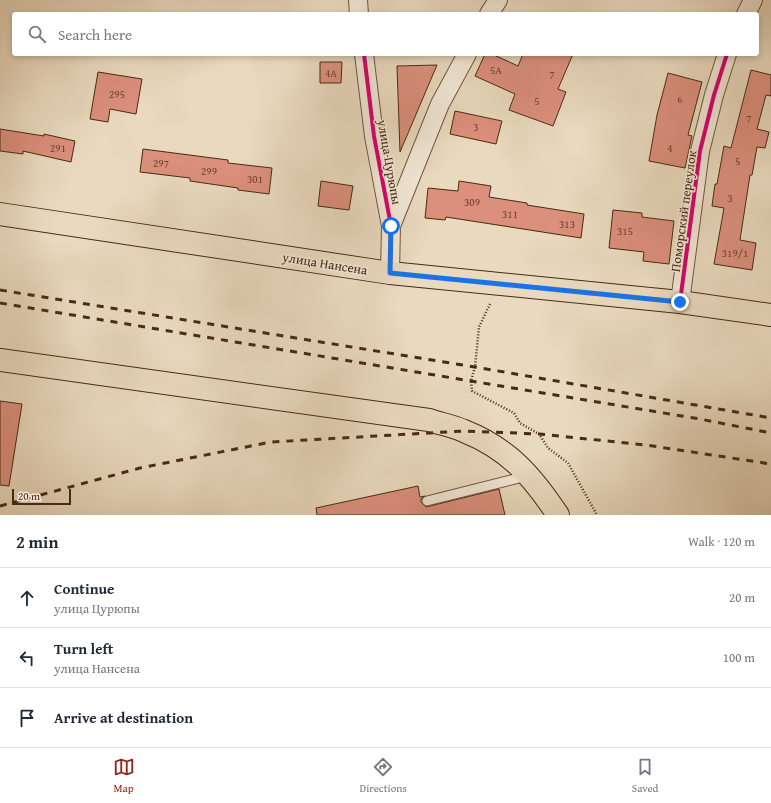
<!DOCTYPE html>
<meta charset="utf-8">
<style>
body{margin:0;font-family:"Gentium Book Plus",serif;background:#f2f2f3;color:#1f2937}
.scale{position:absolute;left:12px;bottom:10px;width:59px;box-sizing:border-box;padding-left:4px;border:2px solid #472b14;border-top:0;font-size:11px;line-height:14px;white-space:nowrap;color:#472b14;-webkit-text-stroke:3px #f1e6d5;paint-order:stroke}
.stop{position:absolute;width:12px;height:12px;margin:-9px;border:3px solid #1a73e8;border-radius:50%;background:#fff}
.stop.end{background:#1a73e8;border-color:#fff;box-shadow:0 1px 4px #0008}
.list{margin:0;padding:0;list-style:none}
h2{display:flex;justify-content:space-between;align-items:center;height:52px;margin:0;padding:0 16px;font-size:17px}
h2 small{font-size:13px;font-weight:400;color:#747a83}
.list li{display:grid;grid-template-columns:26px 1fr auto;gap:12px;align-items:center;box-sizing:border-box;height:60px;padding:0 16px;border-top:1px solid #e0e1e3}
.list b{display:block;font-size:15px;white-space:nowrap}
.list p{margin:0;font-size:13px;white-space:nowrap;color:#747a83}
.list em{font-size:13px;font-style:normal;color:#747a83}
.icon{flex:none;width:22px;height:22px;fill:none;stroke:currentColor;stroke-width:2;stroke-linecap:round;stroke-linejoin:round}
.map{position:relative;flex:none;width:771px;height:515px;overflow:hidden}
.search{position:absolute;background:#fff;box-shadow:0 2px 6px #0003;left:12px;right:12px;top:12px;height:44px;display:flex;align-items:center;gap:10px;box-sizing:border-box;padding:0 14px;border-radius:4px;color:#747a83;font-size:15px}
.sheet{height:232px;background:#fff}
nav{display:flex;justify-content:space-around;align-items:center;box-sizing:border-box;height:56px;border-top:1px solid #e0e1e3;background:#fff;font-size:11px;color:#747a83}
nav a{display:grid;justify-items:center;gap:2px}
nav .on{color:#8f2418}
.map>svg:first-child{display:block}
</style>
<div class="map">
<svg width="771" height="515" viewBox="0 0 771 515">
<rect width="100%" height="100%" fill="#e9d9be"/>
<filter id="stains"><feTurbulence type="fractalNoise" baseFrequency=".005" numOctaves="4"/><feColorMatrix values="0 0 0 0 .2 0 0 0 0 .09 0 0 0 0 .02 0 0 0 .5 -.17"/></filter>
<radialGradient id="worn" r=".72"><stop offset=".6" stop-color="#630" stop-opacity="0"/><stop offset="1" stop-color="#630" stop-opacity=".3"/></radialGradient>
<!-- building -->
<path fill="#db8f7c" stroke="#472b14" d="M 485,54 L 492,54 L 518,66 L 523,54 L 573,54 L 558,89 L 566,92 L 553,126 L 509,110 L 515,94 L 475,76 Z
M 320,62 L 342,62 L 341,83 L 320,83 Z
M 437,65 L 400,152 L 397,66 Z
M 751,70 L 771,75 L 771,96 L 766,95 L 757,129 L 769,132 L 765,148 L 757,147 L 752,175 L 750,175 L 740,240 L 756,243 L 752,270 L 714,264 L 724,208 L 712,206 L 715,184 L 717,184 L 724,146 L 731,148 Z
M 98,72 L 142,79 L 136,114 L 110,109 L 108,122 L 90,119 Z
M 668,73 L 702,82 L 688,135 L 692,136 L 685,168 L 649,161 L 657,115 Z
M 455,111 L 502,121 L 496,144 L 450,134 Z
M 0,129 L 44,136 L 44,134 L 75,141 L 71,162 L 23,151 L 23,154 L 0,151 Z
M 143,149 L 228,160 L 228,163 L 272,168 L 269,194 L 238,190 L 238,188 L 190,181 L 190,178 L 140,172 Z
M 321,181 L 353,186 L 349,210 L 318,206 Z
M 459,181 L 491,186 L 489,197 L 527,203 L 527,205 L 584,214 L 581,238 L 446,217 L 445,220 L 425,218 L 428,188 L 458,191 Z
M 613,210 L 642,213 L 642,217 L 674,221 L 669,264 L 643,261 L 644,252 L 609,248 Z
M 0,401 L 22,404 L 9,486 L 0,485 Z
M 418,486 L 420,497 L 425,496 L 421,499 L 421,502 L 426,507 L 499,489 L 505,515 L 317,515 L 316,508 Z"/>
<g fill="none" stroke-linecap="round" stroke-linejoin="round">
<!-- lane casing -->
<g stroke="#70563e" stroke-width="11">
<path id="lane" d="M 427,501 L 527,476"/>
</g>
<!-- street casing -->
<g stroke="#70563e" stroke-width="20">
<path id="street" d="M 358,0 L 359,14
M 489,14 L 498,0
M 746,14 L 753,0
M 364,54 L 374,136 L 391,226 L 390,273
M 391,226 L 440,104 L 467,54
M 680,302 L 700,151 L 714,95 L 727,54"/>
</g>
<!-- primary casing -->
<g stroke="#472b14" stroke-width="24">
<path id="primary" d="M 0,214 L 390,273 L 680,302 L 771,315
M 0,360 L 429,420 C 441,424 453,426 464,431 C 509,449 532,476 558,515"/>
</g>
<!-- path -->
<path stroke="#472b14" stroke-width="2.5" stroke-dasharray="1 2" stroke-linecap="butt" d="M 490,304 L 479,327 L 475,367 L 471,381 L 472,391 L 514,413 L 520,423 L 539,434 L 548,448 L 568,463 L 597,515"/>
<!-- lane -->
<use href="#lane" stroke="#f1e6d5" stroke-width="9"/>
<!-- street -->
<use href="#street" stroke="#f1e6d5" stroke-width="18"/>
<!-- primary -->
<use href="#primary" stroke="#e9d9be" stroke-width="22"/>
<!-- rail -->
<path stroke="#472b14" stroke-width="3" stroke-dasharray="7 7" stroke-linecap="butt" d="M 0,290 L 475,367 L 771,418
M 0,303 L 700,419 L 771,433
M 0,506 L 140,468 L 271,442 L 464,431 L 539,434 L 646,445 L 771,464"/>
<!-- cycleway casing -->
<g stroke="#f1e6d5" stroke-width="6">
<path id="cycleway" d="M 364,54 L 374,136 L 391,226 L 390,273
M 680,302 L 700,151 L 714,95 L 727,54"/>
</g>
<!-- cycleway -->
<use href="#cycleway" stroke="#d6006c" stroke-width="4"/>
</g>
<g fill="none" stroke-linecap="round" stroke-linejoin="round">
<!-- route -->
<path stroke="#1a73e8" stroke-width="5" d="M 391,226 L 390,273 L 680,302"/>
</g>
<g text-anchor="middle" stroke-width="3" stroke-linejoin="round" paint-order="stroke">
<!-- number labels -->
<g font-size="11" fill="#6c442e">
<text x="496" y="74">5А</text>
<text x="331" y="77">4А</text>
<text x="552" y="78">7</text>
<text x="117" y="98">295</text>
<text x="680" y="103">6</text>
<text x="537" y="105">5</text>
<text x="749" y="122">7</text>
<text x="476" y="131">3</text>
<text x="58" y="152">291</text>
<text x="670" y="152">4</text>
<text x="738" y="165">5</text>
<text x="161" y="167">297</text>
<text x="209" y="175">299</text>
<text x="255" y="183">301</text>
<text x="730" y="202">3</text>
<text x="472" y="206">309</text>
<text x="510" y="218">311</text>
<text x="567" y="228">313</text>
<text x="625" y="235">315</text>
<text x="735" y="257">319/1</text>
</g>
<!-- street labels -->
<g font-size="13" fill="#472b14" stroke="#f1e6d5">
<text transform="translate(390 162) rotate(80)" y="5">улица Цурюпы</text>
<text transform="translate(683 211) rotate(-82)" y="5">Поморский переулок</text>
<text transform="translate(325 263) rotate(9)" y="5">улица Нансена</text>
</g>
</g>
<rect width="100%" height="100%" filter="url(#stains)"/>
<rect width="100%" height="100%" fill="url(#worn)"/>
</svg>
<div class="scale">20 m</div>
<div class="stop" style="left:391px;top:226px"></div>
<div class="stop end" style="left:680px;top:302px"></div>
<div class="search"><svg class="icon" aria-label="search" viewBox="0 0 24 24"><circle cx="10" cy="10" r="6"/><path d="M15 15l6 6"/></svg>Search here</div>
</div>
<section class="sheet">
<h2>2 min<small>Walk · 120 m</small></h2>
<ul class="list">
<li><svg class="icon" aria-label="ahead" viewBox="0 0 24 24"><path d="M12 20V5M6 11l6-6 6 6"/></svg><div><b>Continue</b><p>улица Цурюпы</p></div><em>20 m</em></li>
<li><svg class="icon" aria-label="left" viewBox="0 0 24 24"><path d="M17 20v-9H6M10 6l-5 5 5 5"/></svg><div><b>Turn left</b><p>улица Нансена</p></div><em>100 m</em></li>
<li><svg class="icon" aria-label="arrive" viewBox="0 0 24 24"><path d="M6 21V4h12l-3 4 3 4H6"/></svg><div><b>Arrive at destination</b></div></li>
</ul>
</section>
<nav>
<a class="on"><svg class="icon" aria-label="map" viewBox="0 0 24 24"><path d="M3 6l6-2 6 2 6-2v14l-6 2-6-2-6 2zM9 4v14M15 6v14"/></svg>Map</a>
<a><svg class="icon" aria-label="directions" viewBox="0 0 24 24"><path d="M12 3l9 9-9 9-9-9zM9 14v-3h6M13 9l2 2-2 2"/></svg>Directions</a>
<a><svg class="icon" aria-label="saved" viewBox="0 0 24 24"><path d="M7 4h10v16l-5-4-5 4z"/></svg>Saved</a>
</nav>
